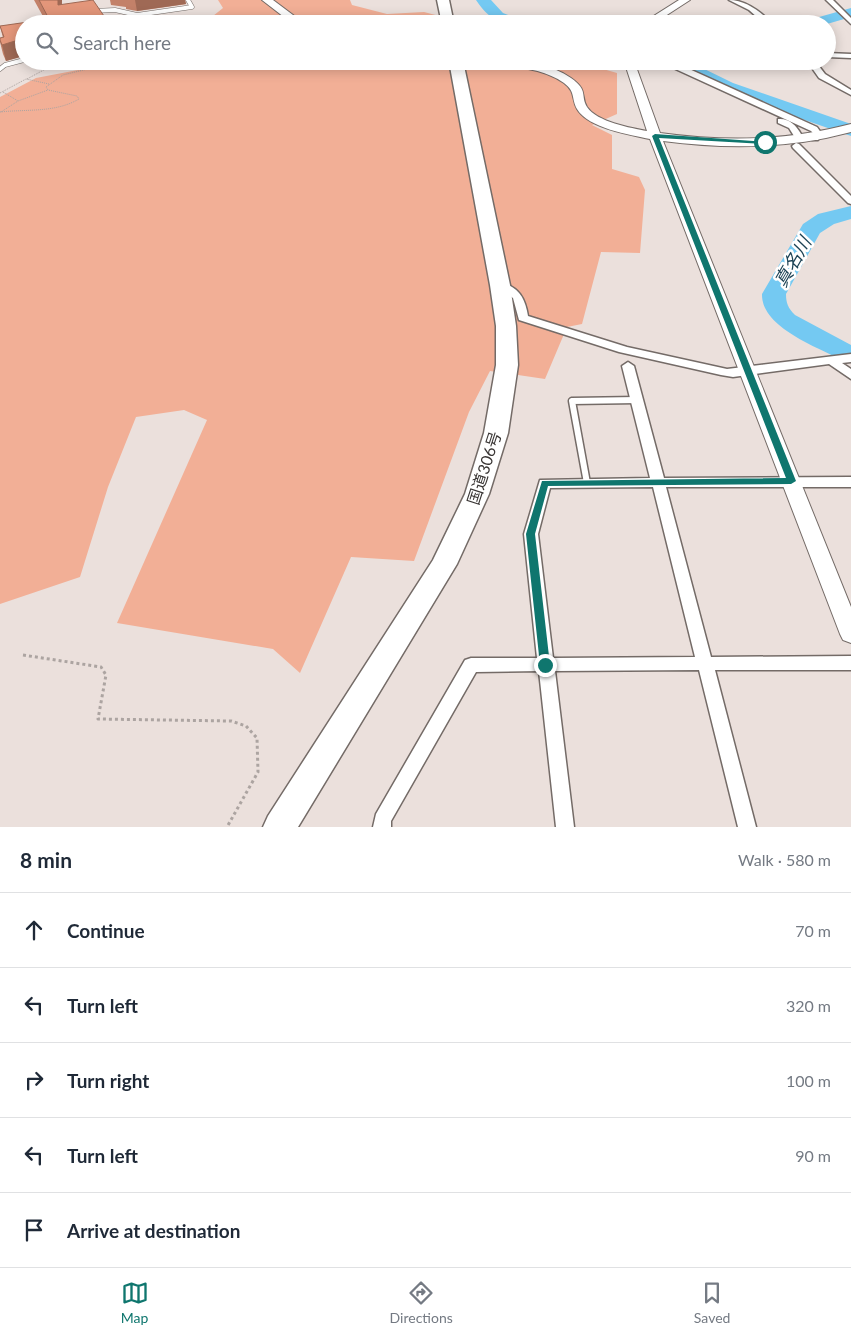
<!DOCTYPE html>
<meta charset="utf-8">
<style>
body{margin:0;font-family:Lato,"Noto Sans JP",sans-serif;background:#f6f6f7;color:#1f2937}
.stop{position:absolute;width:15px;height:15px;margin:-11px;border:4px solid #0f766e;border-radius:50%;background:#fff}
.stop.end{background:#0f766e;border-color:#fff;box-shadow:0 1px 5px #0008}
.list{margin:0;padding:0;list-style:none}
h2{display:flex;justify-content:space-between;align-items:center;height:65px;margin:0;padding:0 20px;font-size:21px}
h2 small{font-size:16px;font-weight:400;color:#747a83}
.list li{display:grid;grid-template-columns:32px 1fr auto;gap:15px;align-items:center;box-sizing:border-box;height:75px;padding:0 20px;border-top:1px solid #e0e1e3}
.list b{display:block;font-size:19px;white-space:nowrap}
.list em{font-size:16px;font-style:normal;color:#747a83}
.icon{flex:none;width:28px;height:28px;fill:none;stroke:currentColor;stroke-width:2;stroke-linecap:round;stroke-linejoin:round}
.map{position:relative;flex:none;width:851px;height:827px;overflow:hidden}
.search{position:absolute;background:#fff;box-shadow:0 2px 12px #0003;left:15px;right:15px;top:15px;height:55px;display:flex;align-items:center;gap:12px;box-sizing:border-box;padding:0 18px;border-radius:28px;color:#747a83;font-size:19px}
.sheet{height:440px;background:#fff}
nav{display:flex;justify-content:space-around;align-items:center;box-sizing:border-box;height:70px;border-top:1px solid #e0e1e3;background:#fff;font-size:14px;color:#747a83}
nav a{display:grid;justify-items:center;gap:2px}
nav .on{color:#0f766e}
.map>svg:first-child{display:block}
</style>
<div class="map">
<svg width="851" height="827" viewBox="0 0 851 827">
<rect width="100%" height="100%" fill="#ebe0dc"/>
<!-- green -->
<path fill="#f2af96" d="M 218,0 L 350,0 L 352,5 L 387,14 L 424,12 L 470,24 L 203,24 L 223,8 Z
M 125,61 L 575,61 L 617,73 L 617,114 L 592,125 L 612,135 L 612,169 L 639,177 L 645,190 L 640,253 L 601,252 L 582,324 L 567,327 L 545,379 L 490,371 L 469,412 L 414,561 L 351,557 L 300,673 L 273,649 L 117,623 L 207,420 L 184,410 L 136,417 L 108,487 L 80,577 L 0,604 L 0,97 L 36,78 Z"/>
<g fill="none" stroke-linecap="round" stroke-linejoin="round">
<!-- river -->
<path fill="#74c9f2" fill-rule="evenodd" d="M 476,0 L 491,0 L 503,13 L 524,21 L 526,24 C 501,24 491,22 476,0 Z
M 851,8 L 851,17 L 827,24 L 803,24 L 805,21 Z
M 667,61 L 688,61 L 733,83 L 851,124 L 851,136 L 721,91 L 669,64 Z
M 851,206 L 851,219 L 834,224 L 820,233 L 786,294 C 786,303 788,308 795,315 L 851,345 L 851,363 L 842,360 C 817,347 761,327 762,294 L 803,224 L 818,214 Z"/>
<!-- lane-far1 casing -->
<g stroke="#746b67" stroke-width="5">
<path id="lane-far1" d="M 93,11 L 115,10 L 137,15 L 131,24
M 137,15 L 192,7 L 188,0
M 0,69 L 5,65 L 24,60"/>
</g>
<!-- lane casing -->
<g stroke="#746b67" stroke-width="9">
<path id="lane" d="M 587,483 L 572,401 L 637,400"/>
</g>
<!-- street casing -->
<g stroke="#746b67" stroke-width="3">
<path id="street" d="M 729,0 C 746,0 761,12 773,24 L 765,24 L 749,10 Z
M 826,0 L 833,0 L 851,18 L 851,24 Z
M 827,53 L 851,54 L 851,58 L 827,57 Z
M 643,61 L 676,63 L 817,127 L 822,134 L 818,140 L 812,140 L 811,138 L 814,134 L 811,131 L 671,67 Z
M 807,61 L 815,61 L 825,74 L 851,90 L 851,95 L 819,78 Z
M 778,119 C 789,118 796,125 801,134 L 800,136 L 794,136 L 789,128 L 778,123 Z
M 796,143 L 799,144 L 851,196 L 851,204 L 848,203 L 793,148 L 792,146 Z
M 500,282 C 519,287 525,298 528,316 L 627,347 L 727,369 L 851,354 L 851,362 L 842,363 L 851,369 L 851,379 L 829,364 L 733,377 L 721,375 L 619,352 L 519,320 L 513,298 L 495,285 Z
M 628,362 L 634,366 L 664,478 L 851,477 L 851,487 L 666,487 L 711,657 L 851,656 L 851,670 L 715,670 L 756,827 L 738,827 L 699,670 L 555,671 L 574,827 L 556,827 L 539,671 L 476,672 L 391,821 L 391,827 L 373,827 L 376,814 L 465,660 L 471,658 L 537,658 L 524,534 L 540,480 L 650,478 L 622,366 ZM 653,487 L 695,657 L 553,658 L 538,534 L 550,488 Z"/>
</g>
<!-- secondary casing -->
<g stroke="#746b67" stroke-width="2">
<path id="secondary" d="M 262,0 L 273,0 L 305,24 L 293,24 Z
M 679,0 L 690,0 L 653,24 L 641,24 Z
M 458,61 C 494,61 540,56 571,78 C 589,91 580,95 587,107 C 597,122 631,128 647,131 L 624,61 L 634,61 L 660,133 C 726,142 786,141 851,124 L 851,132 L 847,133 C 787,149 724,149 663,141 L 851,607 L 851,643 L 843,640 L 840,634 L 650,139 C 630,135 588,128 577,109 C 571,98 576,92 564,83 C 536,63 495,67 463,64 Z"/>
</g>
<!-- highway casing -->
<g stroke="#746b67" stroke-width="3">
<path id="highway" d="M 437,0 L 449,0 L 454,24 L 442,24 Z
M 449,61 L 463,61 L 510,285 L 516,326 L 518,365 L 508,433 L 489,494 L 457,564 L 298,827 L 263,827 L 268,816 L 433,560 L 465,494 L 484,433 L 496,365 L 496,326 L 490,285 Z"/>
</g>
<!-- path-far1 -->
<path stroke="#aca4a1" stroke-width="1" stroke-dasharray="1 1" stroke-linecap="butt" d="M 191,24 L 195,17 L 193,15
M 27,79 L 53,65
M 3,92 L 18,101
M 0,93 L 26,79 L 49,84
M 0,112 C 27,109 55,113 79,99 L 77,96 L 48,90 L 46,87 L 63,75 L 120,61
M 1,112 L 18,101 L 48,90"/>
<!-- path -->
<path stroke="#aca4a1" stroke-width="3" stroke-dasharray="3 3" stroke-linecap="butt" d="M 23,655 L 101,667 L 106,675 L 98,719 L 231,721 L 246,726 L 257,738 L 258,772 L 227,827"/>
<!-- lane-far1 -->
<use href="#lane-far1" stroke="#fff" stroke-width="4"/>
<!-- lane -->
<use href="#lane" stroke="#fff" stroke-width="6"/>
<!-- street -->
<use href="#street" fill="#fff" fill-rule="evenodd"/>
<!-- secondary -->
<use href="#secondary" fill="#fff" fill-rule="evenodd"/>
<!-- highway -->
<use href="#highway" fill="#fff" fill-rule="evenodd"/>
</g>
<!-- wall -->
<path fill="#c38169" d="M 34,0 L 62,0 L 62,5 L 19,57 L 6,61 L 3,54 L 0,42 L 0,38 L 3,38 L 0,26 L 45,20 Z
M 110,0 L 185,0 L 186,4 L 137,11 L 126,9 L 126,7 L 111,5 Z"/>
<!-- shaded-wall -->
<path fill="#9f6955" d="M 58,0 L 62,0 L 61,20 L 58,5 Z
M 135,0 L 185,0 L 186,4 L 137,11 Z
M 104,16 L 105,24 L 66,24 L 66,22 Z
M 24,40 L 24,56 L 6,61 L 2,45 L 15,41 Z"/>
<!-- building -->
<path fill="#e3967a" stroke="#9f6955" d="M 39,0 L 58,0 L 58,5 L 93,0 L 104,16 L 66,22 L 67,24 L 24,24 L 24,40 L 15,41 L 2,45 L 0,40 L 0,38 L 4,37 L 0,26 L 49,19 Z"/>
<!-- route -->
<path fill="#0f766e" d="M 655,134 L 768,142 L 765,144 L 659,138 L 796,481 L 791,484 L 548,486 L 535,534 L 550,665 L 545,669 L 540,665 L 526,534 L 542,481 L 786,478 L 652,136 Z"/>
<g text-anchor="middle" stroke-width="5" stroke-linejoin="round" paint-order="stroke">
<!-- street labels -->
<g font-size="16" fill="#393534" stroke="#fff">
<text transform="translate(484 468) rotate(-72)" y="6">国道306号</text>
</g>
<!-- water labels -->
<g font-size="18" font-style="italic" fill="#1d4355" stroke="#fff">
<text transform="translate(793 262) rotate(-60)" y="6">真名川</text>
</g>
</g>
</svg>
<div class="stop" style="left:765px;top:142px"></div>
<div class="stop end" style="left:545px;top:665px"></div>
<div class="search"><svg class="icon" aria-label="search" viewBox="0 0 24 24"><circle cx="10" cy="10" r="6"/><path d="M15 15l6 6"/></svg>Search here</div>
</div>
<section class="sheet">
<h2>8 min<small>Walk · 580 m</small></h2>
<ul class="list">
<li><svg class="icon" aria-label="ahead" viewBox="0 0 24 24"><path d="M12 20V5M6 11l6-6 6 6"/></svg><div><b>Continue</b></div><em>70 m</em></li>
<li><svg class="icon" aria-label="left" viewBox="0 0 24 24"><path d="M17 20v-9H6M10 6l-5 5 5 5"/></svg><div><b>Turn left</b></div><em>320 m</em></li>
<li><svg class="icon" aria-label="right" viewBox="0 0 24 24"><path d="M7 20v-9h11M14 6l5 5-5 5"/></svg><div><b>Turn right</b></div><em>100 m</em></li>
<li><svg class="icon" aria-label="left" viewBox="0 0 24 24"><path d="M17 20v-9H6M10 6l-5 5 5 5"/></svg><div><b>Turn left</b></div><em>90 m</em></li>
<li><svg class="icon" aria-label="arrive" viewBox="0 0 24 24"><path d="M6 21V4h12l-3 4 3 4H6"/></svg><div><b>Arrive at destination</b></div></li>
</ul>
</section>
<nav>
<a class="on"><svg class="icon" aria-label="map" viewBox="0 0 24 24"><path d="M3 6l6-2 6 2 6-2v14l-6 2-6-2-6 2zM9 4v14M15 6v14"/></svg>Map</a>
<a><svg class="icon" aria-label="directions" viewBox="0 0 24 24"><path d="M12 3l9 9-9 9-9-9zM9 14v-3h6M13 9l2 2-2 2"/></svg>Directions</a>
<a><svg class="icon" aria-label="saved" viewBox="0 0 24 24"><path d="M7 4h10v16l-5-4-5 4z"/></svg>Saved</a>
</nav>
